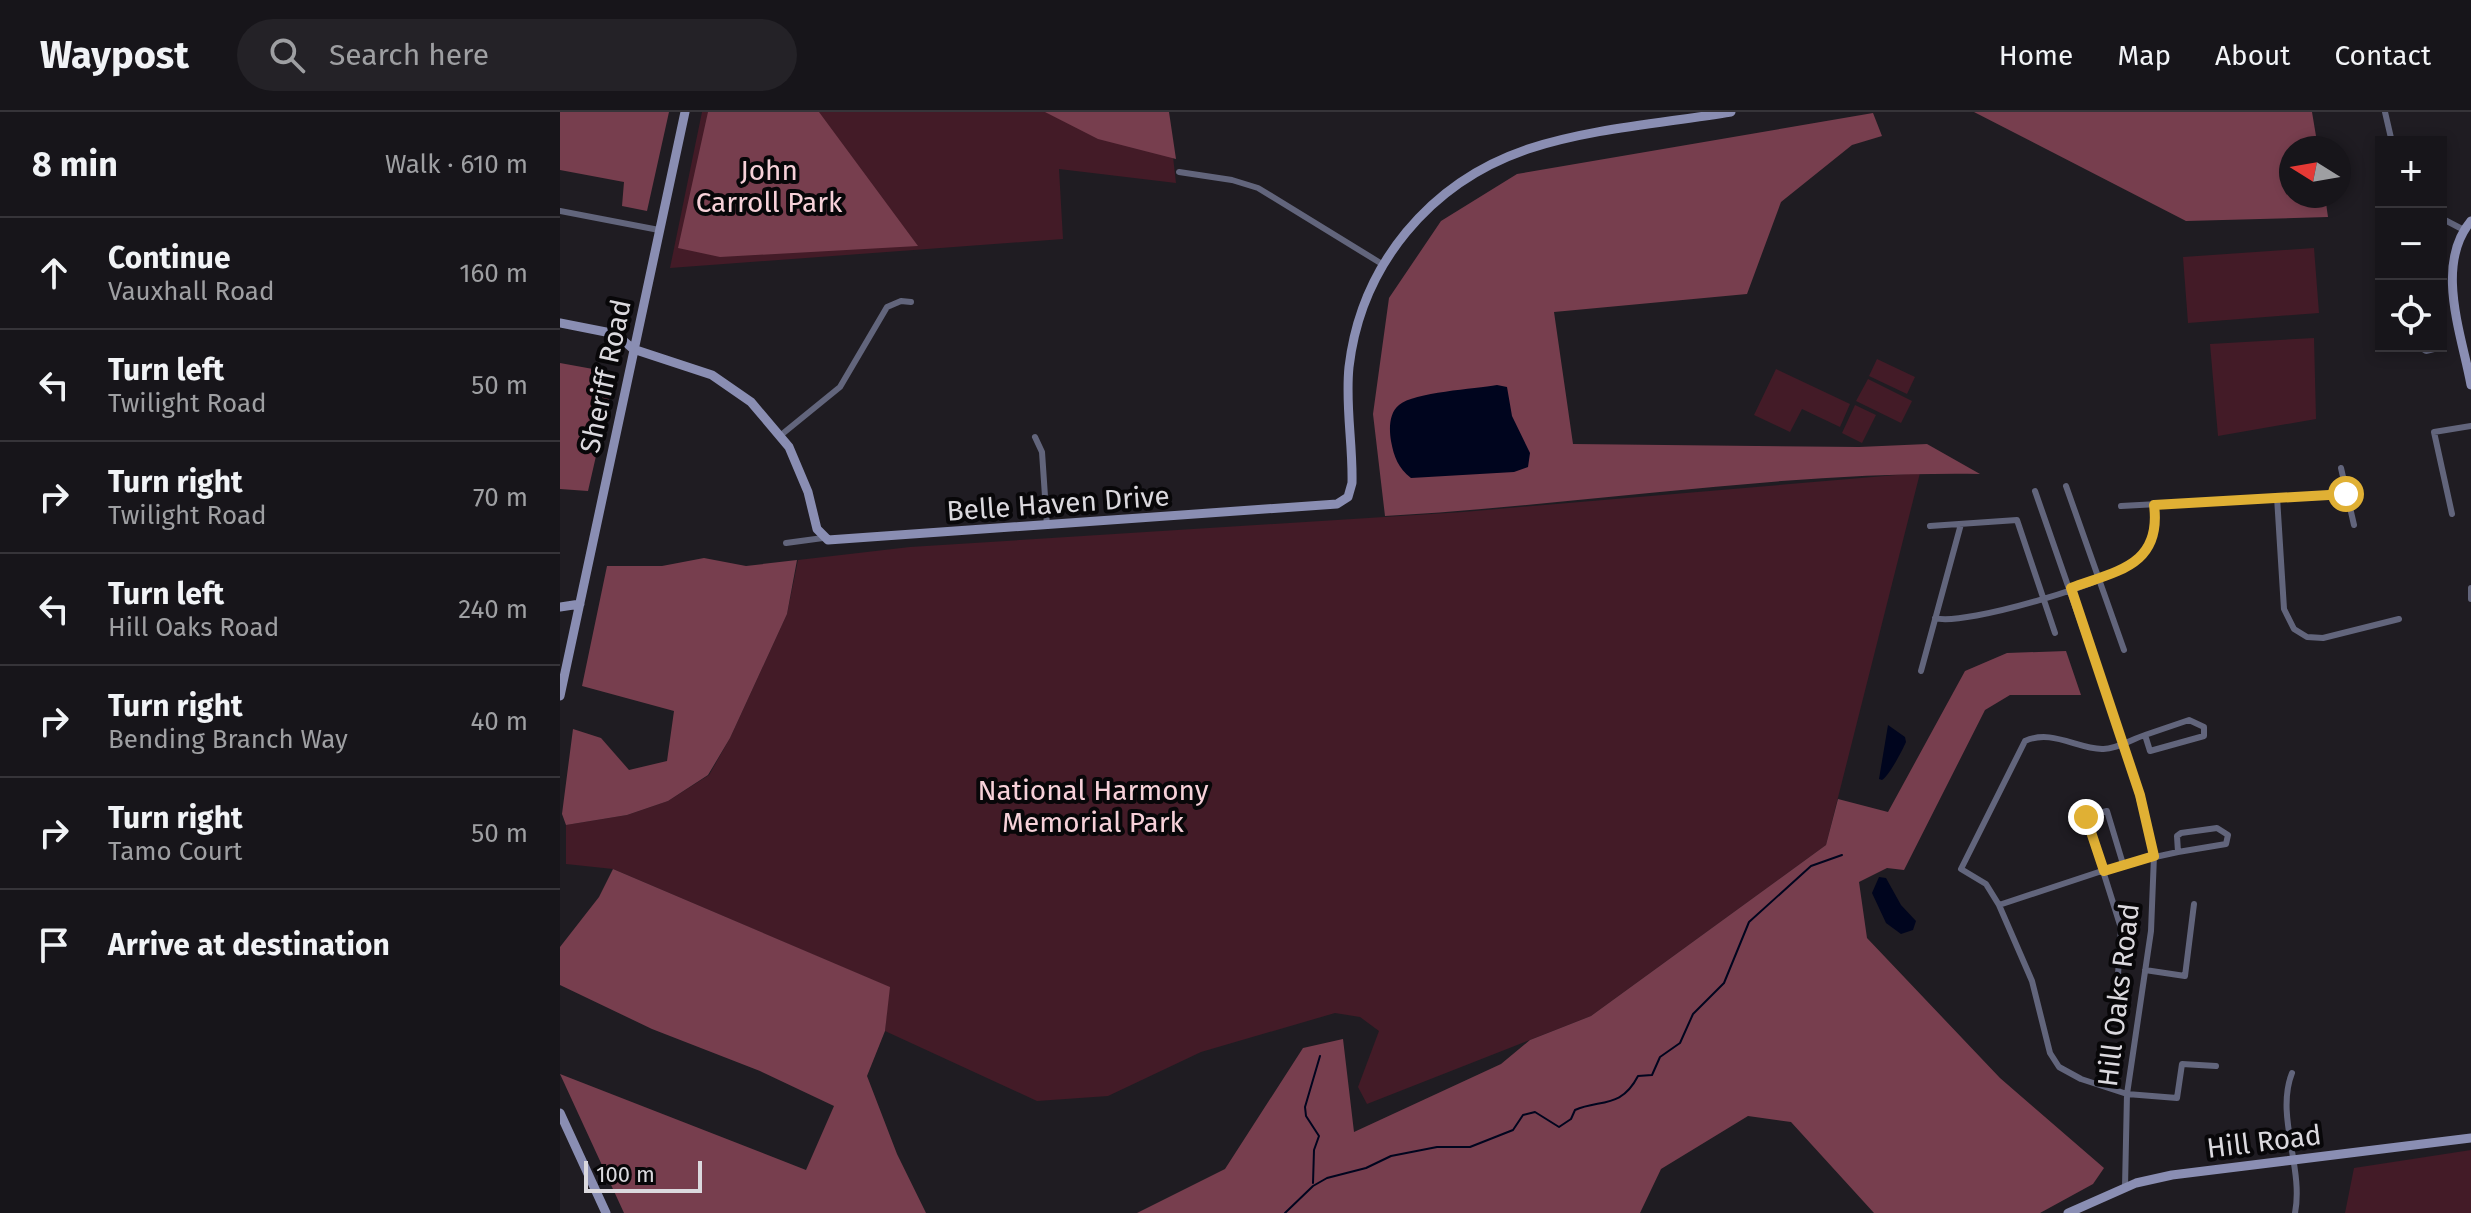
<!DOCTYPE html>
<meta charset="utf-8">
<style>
body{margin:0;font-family:"Fira Sans",sans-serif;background:#242227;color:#f1f3f6}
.controls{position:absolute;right:24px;top:24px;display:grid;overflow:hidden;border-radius:0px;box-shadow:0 4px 12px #0003}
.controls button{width:72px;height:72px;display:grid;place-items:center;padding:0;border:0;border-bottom:2px solid #363439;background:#17151a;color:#f1f3f6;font:40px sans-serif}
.compass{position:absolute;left:1719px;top:24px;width:72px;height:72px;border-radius:50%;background:#17151a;box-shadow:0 4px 12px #0003;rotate:281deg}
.scale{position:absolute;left:24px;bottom:20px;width:118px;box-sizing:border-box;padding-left:8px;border:4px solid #dbd9de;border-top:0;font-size:22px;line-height:28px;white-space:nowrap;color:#dbd9de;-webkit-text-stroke:6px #080709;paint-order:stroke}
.stop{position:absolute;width:24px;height:24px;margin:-18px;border:6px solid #e0b034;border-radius:50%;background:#fff}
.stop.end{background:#e0b034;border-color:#fff;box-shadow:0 2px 8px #0008}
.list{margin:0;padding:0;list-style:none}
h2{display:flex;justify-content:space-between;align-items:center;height:104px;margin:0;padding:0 32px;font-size:34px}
h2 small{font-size:26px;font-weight:400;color:#9e9fa2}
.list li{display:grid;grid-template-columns:52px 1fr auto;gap:24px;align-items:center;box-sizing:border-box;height:112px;padding:0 32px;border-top:2px solid #363439}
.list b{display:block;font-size:30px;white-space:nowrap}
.list p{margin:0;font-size:26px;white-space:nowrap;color:#9e9fa2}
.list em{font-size:26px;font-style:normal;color:#9e9fa2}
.icon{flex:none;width:44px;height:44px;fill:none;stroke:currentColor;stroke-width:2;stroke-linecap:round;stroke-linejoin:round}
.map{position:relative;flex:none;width:1911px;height:1101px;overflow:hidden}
header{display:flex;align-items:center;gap:48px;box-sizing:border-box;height:112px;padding:0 40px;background:#17151a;border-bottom:2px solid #363439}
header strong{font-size:38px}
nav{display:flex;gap:44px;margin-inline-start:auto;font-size:28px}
.search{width:560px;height:72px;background:#242227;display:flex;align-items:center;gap:20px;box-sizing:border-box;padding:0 28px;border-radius:44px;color:#9e9fa2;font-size:30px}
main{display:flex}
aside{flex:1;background:#17151a}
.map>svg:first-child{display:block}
</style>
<header>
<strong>Waypost</strong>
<div class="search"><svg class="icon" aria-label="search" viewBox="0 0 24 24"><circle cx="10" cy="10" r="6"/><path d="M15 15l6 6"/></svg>Search here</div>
<nav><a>Home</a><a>Map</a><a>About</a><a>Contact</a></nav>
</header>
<main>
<aside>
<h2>8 min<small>Walk · 610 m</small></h2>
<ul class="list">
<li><svg class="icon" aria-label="ahead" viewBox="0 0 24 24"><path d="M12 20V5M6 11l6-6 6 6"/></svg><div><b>Continue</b><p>Vauxhall Road</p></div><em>160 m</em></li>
<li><svg class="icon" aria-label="left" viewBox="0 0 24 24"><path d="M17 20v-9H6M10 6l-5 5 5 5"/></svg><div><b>Turn left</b><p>Twilight Road</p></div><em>50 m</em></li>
<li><svg class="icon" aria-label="right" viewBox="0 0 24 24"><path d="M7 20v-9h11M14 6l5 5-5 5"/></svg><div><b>Turn right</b><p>Twilight Road</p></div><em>70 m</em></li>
<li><svg class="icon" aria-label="left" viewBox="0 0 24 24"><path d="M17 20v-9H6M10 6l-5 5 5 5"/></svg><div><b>Turn left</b><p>Hill Oaks Road</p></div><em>240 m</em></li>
<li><svg class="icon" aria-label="right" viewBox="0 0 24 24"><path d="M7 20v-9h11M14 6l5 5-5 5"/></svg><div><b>Turn right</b><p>Bending Branch Way</p></div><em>40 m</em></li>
<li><svg class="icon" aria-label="right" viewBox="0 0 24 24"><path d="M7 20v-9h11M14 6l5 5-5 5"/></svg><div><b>Turn right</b><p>Tamo Court</p></div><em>50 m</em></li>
<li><svg class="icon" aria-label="arrive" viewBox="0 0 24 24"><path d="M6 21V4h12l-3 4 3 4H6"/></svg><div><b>Arrive at destination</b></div></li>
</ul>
</aside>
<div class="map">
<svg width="1911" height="1101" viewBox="0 0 1911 1101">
<rect width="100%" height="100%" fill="#1f1c22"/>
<!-- green -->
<path fill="#431b27" d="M 142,0 L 608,0 L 616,71 L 499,57 L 503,127 L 110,156 Z
M 1754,136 L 1759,201 L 1628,211 L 1623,145 Z
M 1754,226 L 1756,307 L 1658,324 L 1650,232 Z
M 1317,247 L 1355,265 L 1347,282 L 1309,264 Z
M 1216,257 L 1290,292 L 1280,315 L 1242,297 L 1230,320 L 1194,303 Z
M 1308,267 L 1352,289 L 1341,311 L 1296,289 Z
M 1295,293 L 1316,303 L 1302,331 L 1282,321 Z
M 1360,361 L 1266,733 L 1031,904 L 807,992 L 798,975 L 819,919 L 800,905 L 775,901 L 641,940 L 548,984 L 477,989 L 325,919 L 329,875 L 53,757 L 6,752 L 6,713 L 67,703 L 108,689 L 149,663 L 170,626 L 227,502 L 238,448 L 350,435 L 903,400 Z
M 1911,1038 L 1911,1101 L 1785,1101 L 1794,1056 Z"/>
<!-- forest -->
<path fill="#773e4e" d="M 0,0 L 109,0 L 87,99 L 62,94 L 64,70 L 0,58 Z
M 148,0 L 259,0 L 358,134 L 160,145 L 118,136 Z
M 485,0 L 609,0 L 616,47 L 538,27 Z
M 1414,0 L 1752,0 L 1758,36 L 1731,36 L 1731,84 L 1765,84 L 1768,105 L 1626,109 Z
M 1313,1 L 1322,24 L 1292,33 L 1221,90 L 1187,182 L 994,200 L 1013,332 L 1299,335 L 1367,332 L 1420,362 C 1221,359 1023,393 825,404 L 813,302 L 829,186 L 881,109 L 957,62 Z
M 0,251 L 55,261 L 28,379 L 0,377 Z
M 144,446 L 186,454 L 237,448 L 227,502 L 170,626 L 148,663 L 108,689 L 67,703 L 6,713 L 2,702 L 13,617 L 41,626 L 69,658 L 107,649 L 114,599 L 22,574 L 47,454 L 102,454 Z
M 1506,539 L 1521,583 L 1450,583 L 1425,598 L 1344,758 L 1327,756 L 1299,770 L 1307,826 L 1440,966 L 1544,1056 L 1533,1072 L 1480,1101 L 1314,1101 L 1231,1010 L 1188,1004 L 1101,1057 L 1080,1101 L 577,1101 L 665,1057 L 743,936 L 783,927 L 794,1020 L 941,952 L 970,928 L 1031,904 L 1266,733 L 1278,687 L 1328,700 L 1405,559 L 1447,541 Z
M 53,757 L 330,875 L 325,919 L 307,964 L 337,1042 L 366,1101 L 64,1101 L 0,962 L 246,1058 L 274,994 L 200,959 L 92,917 L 0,873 L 0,835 L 39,785 Z"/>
<!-- water -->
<path fill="#00051e" d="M 937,273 L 947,275 L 952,304 L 970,341 L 968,355 L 954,360 L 851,366 C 838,356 834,345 831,329 C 829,317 829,301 839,293 C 854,280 915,277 937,273 Z
M 1328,613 L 1345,625 L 1346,630 C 1342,639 1329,664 1322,668 L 1319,667 Z
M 1319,765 L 1326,766 L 1341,793 L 1356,809 L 1353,818 L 1341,822 L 1326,811 L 1312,781 Z"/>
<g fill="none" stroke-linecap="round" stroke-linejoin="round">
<!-- stream -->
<path stroke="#00051e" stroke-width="2" d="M 753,1071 L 754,1038 L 759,1024 L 746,1004 L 745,995 L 760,944
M 725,1101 L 753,1074 L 767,1066 L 806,1056 L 831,1044 L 877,1035 L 910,1035 L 953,1018 L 963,1003 L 975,1000 L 999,1015 L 1011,1007 L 1015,998 C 1040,987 1061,997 1078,964 L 1092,963 L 1100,945 L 1120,931 L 1133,902 L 1164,871 L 1189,810 L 1251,754 L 1282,743"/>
<!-- street -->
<path stroke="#62657c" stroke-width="6" d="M 1825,0 L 1831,26
M 619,60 L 672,68 L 698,76 L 822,152
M 0,99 L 99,118
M 1881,106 L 1904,118
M 1858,234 L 1866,239 L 1882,235 L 1881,214
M 221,323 L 280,275 L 327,195 L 341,189 L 351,190
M 475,325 L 482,340 L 487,414
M 1781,356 L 1794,413
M 1506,374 L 1564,538
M 1475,379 L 1571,655 L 1594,744 L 1591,819 L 1567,982 L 1565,1075
M 1717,385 L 1724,497 L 1734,517 L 1747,525 L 1763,526 L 1839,507
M 1561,394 L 1786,382
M 1892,402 L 1874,320 L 1911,314
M 1370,414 L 1457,408 L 1495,521
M 226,431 L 263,426
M 1911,476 L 1911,487
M 1375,506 C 1404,515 1560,468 1581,446 C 1594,432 1596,411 1594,393
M 1361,559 L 1401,412
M 1629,608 L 1644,615 L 1644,624 L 1590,639 L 1585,623 Z
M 1585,623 C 1572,627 1555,638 1542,637 C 1516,636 1491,617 1465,629 L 1401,757 L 1426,772 L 1439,793 L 1472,869 L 1490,941 L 1499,955 L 1521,967 L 1567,982 L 1617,986 L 1622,952 L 1656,954
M 1657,716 L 1668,723 L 1666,732 L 1618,740 L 1617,724 L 1621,721 Z
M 1439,793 L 1563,752 L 1618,740
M 1585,858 L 1625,864 L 1634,792
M 1558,863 L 1561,816 L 1526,705 L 1547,699 L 1563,752
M 1732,961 C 1715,1004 1744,1056 1735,1101"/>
<!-- secondary -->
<path stroke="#8a8eb3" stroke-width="9" d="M 1911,109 C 1874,153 1902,223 1911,273
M 0,211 L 56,222 L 73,237 L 152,263 L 191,290 L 229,335 L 248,380 L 257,417 L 268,428 L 777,392 L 788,385 L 792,371 C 793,332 785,294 789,255 C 801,153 870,70 968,37 C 1032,16 1105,11 1171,0
M 0,495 L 20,492
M 0,584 L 125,0
M 0,1001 L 46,1101
M 1508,1101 L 1576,1071 L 1612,1063 L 1911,1026"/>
</g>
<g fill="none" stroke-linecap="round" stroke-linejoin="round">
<!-- route -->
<path stroke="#e0b034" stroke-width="10" d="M 1526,705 L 1544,759 L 1594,744 L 1580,683 L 1511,476 C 1556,459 1602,454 1594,393 L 1786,382"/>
</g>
<g text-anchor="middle" stroke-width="8" stroke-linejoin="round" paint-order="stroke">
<!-- park labels -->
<g font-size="28" fill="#f7d1d9" stroke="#080709">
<text x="209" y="68">John<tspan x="209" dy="32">Carroll Park</tspan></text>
<text x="533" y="688">National Harmony<tspan x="533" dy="32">Memorial Park</tspan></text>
</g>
<!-- street labels -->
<g font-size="28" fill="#dbd9de" stroke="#080709">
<text transform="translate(45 264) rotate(-78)" y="10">Sheriff Road</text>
<text transform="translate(498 391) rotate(-4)" y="10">Belle Haven Drive</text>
<text transform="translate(1558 883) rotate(-83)" y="10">Hill Oaks Road</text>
<text transform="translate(1704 1029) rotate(-7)" y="10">Hill Road</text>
</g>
</g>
</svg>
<div class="controls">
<button>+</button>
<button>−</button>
<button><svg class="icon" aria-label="locate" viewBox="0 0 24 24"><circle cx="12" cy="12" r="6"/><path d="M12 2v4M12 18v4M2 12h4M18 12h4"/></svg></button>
</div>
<svg class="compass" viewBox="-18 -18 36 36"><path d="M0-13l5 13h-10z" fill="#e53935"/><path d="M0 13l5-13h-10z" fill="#9e9fa2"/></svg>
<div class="scale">100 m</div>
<div class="stop" style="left:1786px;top:382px"></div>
<div class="stop end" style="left:1526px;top:705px"></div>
</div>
</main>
